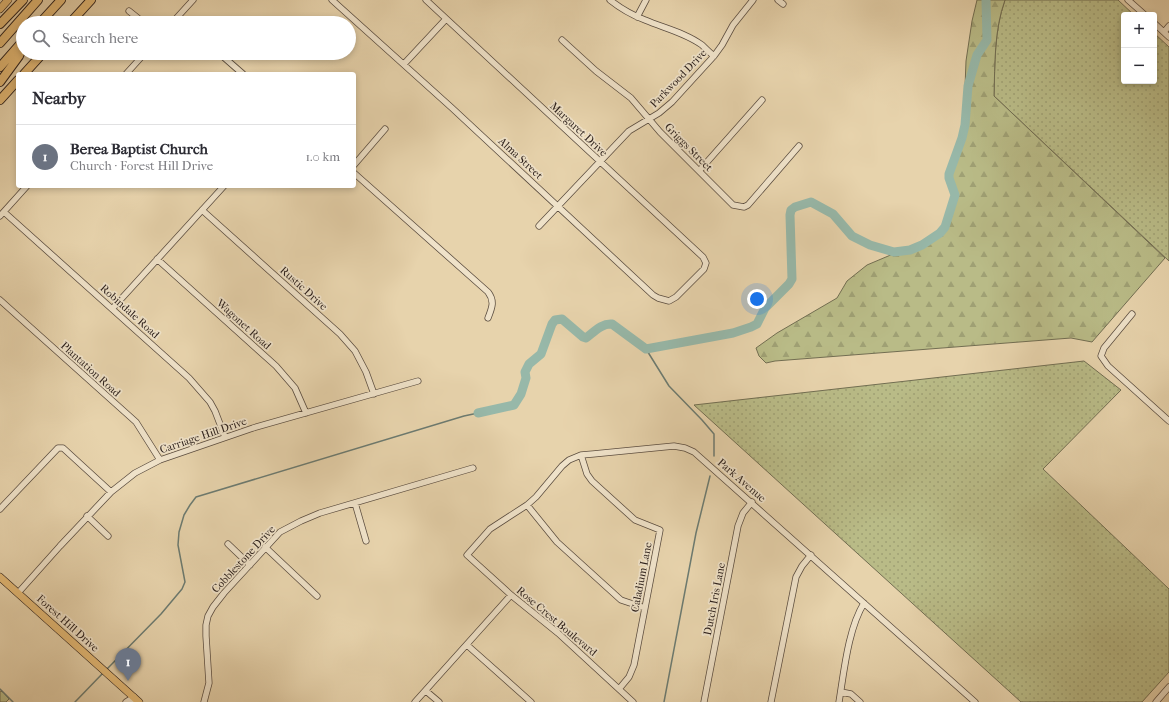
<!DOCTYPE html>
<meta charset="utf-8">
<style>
body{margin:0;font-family:"IM FELL French Canon",serif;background:#f2f2f3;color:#2b2b33}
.controls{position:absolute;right:12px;top:12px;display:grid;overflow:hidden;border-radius:4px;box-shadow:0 2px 6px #0003}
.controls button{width:36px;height:36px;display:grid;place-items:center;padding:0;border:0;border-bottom:1px solid #e1e1e2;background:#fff;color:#2b2b33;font:20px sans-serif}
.you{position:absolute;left:757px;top:299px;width:14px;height:14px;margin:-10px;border:3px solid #fff;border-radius:50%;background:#1a73e8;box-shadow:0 0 0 6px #1a73e833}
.badge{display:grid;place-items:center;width:26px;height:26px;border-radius:50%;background:#db2777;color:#fff;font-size:13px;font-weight:700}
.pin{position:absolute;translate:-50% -33px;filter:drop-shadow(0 1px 2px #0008)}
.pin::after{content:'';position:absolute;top:21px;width:14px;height:12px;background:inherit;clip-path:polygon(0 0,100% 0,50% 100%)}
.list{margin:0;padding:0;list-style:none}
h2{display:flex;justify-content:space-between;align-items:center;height:52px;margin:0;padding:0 16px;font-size:17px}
h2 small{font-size:13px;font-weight:400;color:#7c7c81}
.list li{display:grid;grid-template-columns:26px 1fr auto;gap:12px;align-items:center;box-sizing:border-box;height:64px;padding:0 16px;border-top:1px solid #e1e1e2}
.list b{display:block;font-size:15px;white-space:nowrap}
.list p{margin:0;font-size:13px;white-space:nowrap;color:#7c7c81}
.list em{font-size:13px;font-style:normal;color:#7c7c81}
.icon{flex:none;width:22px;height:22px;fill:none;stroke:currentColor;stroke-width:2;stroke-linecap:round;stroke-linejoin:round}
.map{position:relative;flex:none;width:1169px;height:702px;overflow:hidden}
.search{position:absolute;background:#fff;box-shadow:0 2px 6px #0003;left:16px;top:16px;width:340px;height:44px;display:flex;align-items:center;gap:10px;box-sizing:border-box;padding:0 14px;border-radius:22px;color:#7c7c81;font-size:15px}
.panel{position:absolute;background:#fff;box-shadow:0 2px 6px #0003;left:16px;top:72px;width:340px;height:116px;border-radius:4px}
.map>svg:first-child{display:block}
</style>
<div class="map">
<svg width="1169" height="702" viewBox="0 0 1169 702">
<defs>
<pattern id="grass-dots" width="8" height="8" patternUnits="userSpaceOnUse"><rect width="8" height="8" fill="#b9bb87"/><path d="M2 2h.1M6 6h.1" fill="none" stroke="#9fa074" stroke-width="1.8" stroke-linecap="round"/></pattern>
<pattern id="forest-firs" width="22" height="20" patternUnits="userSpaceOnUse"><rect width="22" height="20" fill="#b9bb87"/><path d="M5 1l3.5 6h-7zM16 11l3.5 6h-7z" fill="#9fa074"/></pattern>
</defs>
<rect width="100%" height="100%" fill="#e7d3ac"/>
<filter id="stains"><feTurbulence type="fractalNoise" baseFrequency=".005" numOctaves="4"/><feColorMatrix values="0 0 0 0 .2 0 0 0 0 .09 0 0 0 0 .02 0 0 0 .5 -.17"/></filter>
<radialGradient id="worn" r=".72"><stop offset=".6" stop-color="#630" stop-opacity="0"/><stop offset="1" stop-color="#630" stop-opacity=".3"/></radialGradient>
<!-- grass -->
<path fill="url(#grass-dots)" stroke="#726e52" d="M 1005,0 L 1118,0 L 1134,15 L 1124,15 L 1124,81 L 1154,81 L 1154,33 L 1169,47 L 1169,261 L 994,96 C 995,64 994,31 1005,0 Z
M 1084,361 L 1121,390 L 1043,469 L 1169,589 L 1169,672 L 1142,702 L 1021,702 L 694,405 Z"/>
<!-- forest -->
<path fill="url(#forest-firs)" stroke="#726e52" d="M 977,0 L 1005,0 C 994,30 995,64 994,96 L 1165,258 L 1092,342 L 1071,338 L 775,361 L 766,363 L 759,356 L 756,348 L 777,333 L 837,298 L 847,281 L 867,265 L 893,254 L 913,252 L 921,247 L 933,239 L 952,213 L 955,202 L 953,191 L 947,179 L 963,139 L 966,61 L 972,21 Z"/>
<!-- park -->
<path fill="#b9bb87" stroke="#726e52" d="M 0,691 L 3,692 L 9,699 L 6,702 L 0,702 Z"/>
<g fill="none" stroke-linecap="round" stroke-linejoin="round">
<!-- stream -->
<path stroke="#6c7b71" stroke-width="1.5" d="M 646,349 L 669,386 L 702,420 L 714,434 L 714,456
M 107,669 L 161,614 L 182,589 L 185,582 L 178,545 L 179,532 L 184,515 L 190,505 L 196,497 L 464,416 L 478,413
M 0,689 L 13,702
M 75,702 L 103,673
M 664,702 L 696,533 L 710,476"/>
<!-- river -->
<path stroke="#97b8a9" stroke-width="9" d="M 478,413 L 514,405 L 521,394 L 526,378 L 525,372 L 529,364 L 541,354 L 552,324 L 555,320 L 562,319 L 583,337 L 586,338 C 594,332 602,323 612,324 L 646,349 L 733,333 L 751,327 L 757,324 L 765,308 L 789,284 L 792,279 L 790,215 L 791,210 L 795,207 L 811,202 L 833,214 L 852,236 L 870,245 L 894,252 L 910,250 L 922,245 L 940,233 L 945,227 L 955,195 L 949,178 L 949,174 L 962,138 L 965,125 L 968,86 L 977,55 L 987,40 L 986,0"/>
<!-- minor casing -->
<g stroke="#5b4d40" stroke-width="7">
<path id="minor" d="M 332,0 L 452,108 L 653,295 L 658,298 L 669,301 L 676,297 L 704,269 L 706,263 L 703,257 L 426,0
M 610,0 C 620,8 632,15 645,20 C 664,28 686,33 702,45 C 706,49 710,53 714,56
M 778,0 L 783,4
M 1128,0 L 1145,15
M 129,11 L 144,23
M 178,17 L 185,23
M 637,17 L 646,0
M 172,23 L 193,0
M 1154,23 L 1169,37
M 1164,32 L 1169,26
M 562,40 L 596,71 L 631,98 L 660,132 L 733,205 L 744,207 L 748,205 L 799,146
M 219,53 L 243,74
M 404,64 L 446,19
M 126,74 L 145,53
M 354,165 L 385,129
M 699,171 L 762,100
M 354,173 L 488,292 C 495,301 492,308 488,318
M 202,210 L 340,334 L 355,351 L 366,372 L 374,394
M 4,212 L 189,378 L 210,402 L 215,411 L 225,437
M 0,216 L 27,186
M 539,226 L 629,131 L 659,113 L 672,102 L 714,56 L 722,45 L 733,25 L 753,0
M 157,259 L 276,366 L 295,388 L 306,413
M 0,300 L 136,422 L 160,460
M 112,309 L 224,186
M 1132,314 L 1104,348 L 1101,356 L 1108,366 L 1169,421
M 581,455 L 587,474 L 592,481 L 635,520 L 660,530 L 634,665 L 629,677 L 619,689
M 355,503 L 366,541
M 527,505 L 557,542 L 621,600 L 645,608
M 0,509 L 58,448 L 63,448 L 111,492
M 87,516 L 108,536
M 228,544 L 250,565
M 265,547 L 317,596
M 18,593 L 60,546 L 111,492 L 135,473 L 160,460 L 253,428 L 418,381
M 467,645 L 531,702
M 426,691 L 439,702
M 841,692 L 851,694 L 860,702
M 126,702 L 134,697 L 133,702
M 204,702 L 209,683 L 206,636 L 206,625 L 208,616 L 213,607 L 224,593 L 280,532 L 301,521 L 320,513 L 473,468
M 415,702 L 511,595
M 633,702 L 558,633 L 511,595 L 467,555 L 490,529 L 527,505 L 536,497 L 562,466 L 569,460 L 581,455 L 593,454 L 674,446 L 685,448 L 694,452 L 975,702
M 704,702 L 738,526 L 743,513 L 752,502
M 771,702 L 796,577 L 802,566 L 811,555
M 839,702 C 844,672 848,629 864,603
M 1156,702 L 1169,687"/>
</g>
<!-- major casing -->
<g stroke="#2c201c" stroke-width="8">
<path id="major" d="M 0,9 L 8,0
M 0,577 L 139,702"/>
</g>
<!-- highway casing -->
<g stroke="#2c201c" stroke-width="10">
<path id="highway" d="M 40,23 L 61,0
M 70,23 L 91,0
M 0,24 L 23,0
M 0,43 L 38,0
M 0,67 L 22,42
M 24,74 L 43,53
M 0,82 L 19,56 L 23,46
M 0,100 L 18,80"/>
</g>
<!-- minor -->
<use href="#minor" stroke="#efe2c9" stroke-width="5.5"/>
<!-- major -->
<use href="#major" stroke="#e4ba76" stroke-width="7"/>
<!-- highway -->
<use href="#highway" stroke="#e4ba76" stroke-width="8"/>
</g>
<g text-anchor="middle" stroke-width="3.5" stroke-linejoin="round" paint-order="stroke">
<!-- street labels -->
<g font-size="11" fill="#2c201c" stroke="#efe2c9">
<text transform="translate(678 78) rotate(-46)" y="4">Parkwood Drive</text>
<text transform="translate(579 129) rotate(43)" y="4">Margaret Drive</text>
<text transform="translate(689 147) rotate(45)" y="4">Griggs Street</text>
<text transform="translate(521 158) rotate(43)" y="4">Alma Street</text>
<text transform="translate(304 288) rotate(42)" y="4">Rustic Drive</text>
<text transform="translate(130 311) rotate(42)" y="4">Robindale Road</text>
<text transform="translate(244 324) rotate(42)" y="4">Wagonet Road</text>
<text transform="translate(91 369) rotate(42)" y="4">Plantation Road</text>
<text transform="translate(203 435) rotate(-19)" y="4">Carriage Hill Drive</text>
<text transform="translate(742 480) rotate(41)" y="4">Park Avenue</text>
<text transform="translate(243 559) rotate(-47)" y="4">Cobblestone Drive</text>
<text transform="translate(641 577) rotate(-79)" y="4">Caladium Lane</text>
<text transform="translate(714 599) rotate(-79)" y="4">Dutch Iris Lane</text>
<text transform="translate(557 621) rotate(40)" y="4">Rose Crest Boulevard</text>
<text transform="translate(68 623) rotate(42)" y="4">Forest Hill Drive</text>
</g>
</g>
<rect width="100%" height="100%" filter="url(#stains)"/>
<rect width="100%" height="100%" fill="url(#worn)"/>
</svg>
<div class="controls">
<button>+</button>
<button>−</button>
</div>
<div class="you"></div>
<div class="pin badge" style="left:128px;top:681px;background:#6b7280">1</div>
<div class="search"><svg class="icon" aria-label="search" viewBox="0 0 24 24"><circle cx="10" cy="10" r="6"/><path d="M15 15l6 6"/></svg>Search here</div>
<section class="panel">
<h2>Nearby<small></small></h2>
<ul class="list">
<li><span class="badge" style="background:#6b7280">1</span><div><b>Berea Baptist Church</b><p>Church · Forest Hill Drive</p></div><em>1.0 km</em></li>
</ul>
</section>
</div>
